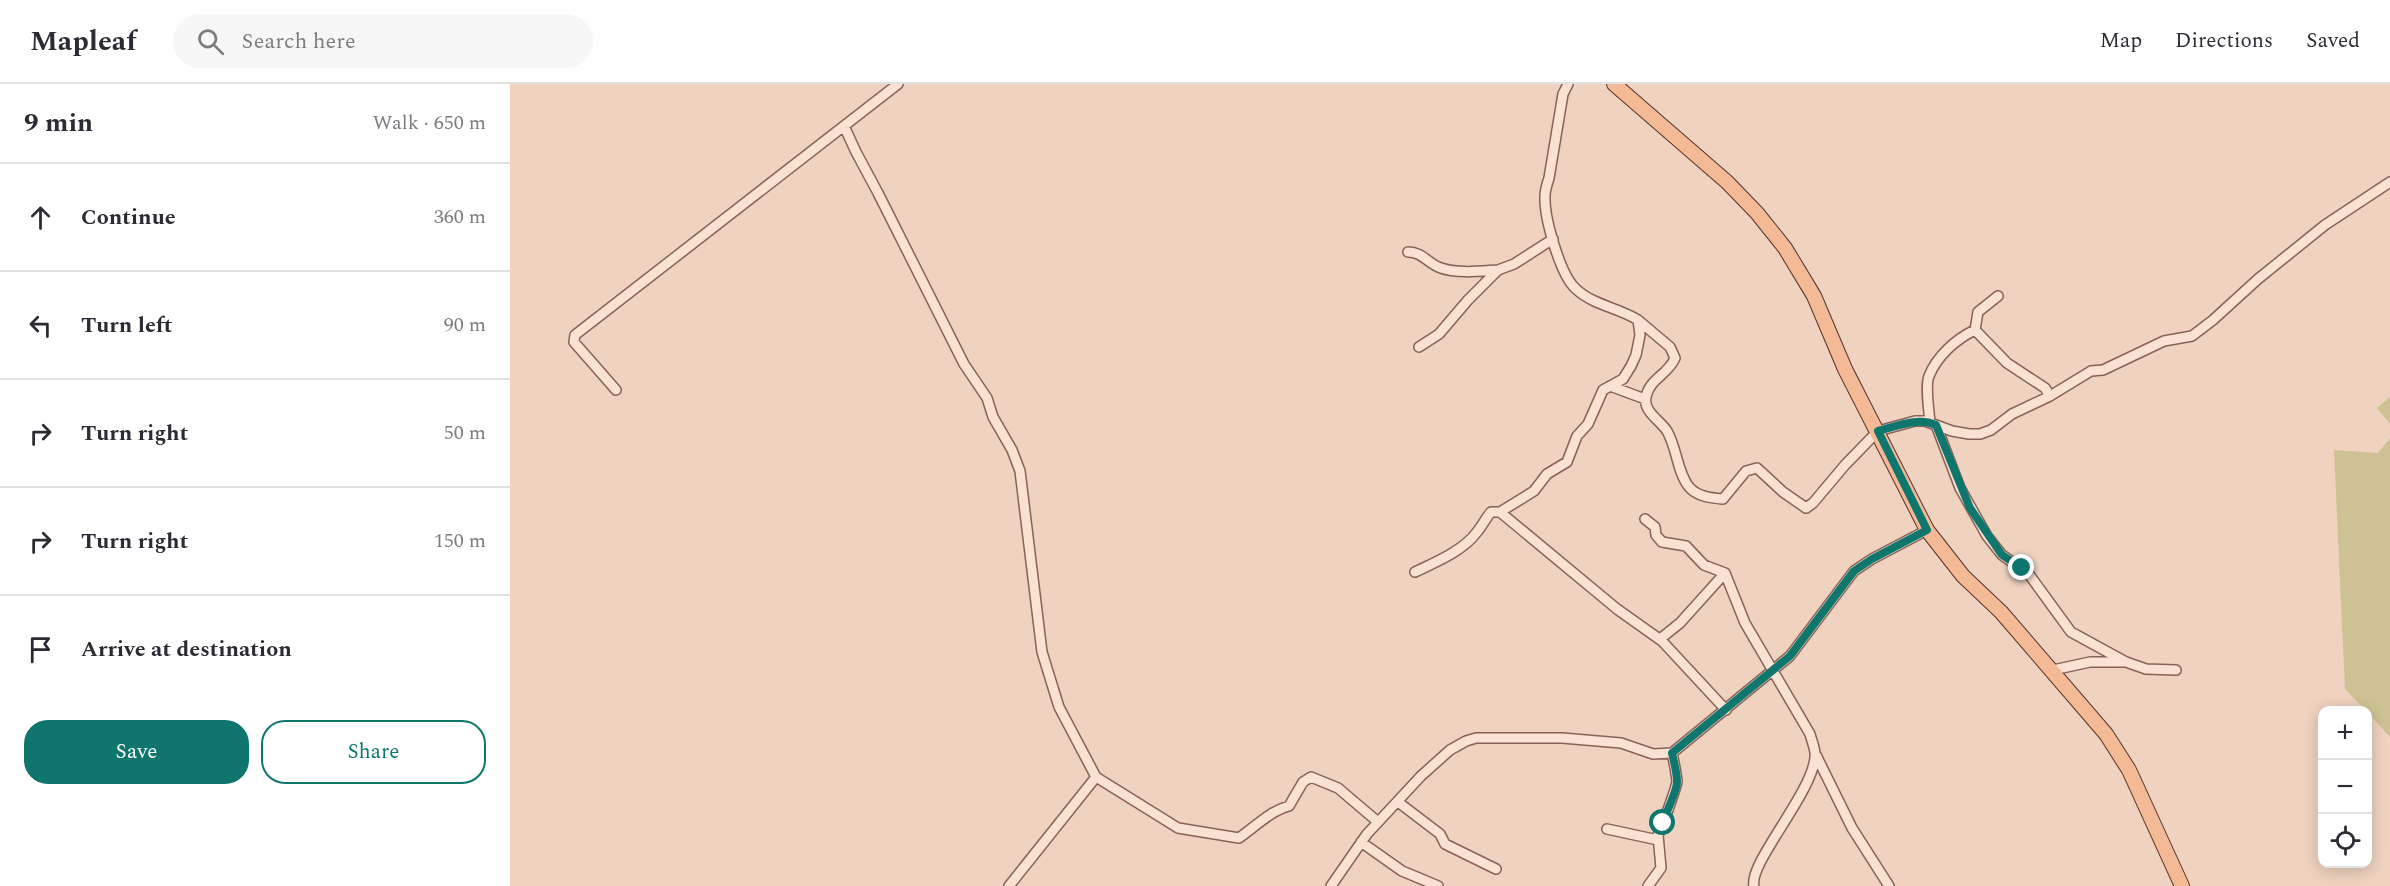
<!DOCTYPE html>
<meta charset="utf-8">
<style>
body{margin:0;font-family:Spectral,serif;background:#f7f7f7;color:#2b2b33}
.controls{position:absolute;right:18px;bottom:18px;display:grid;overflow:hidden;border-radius:12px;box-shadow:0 3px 15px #0003}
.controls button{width:54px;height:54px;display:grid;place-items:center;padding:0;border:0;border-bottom:2px solid #e1e1e2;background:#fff;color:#2b2b33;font:30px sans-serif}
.stop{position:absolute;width:18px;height:18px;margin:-14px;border:4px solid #0f766e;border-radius:50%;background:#fff}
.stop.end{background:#0f766e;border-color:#fff;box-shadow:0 2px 6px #0008}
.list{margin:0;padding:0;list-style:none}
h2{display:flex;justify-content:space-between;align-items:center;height:78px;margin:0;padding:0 24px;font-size:26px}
h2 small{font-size:20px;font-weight:400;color:#7c7c81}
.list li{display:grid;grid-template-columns:39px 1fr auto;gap:18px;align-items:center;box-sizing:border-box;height:108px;padding:0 24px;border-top:2px solid #e1e1e2}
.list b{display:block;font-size:22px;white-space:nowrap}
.list em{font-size:20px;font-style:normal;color:#7c7c81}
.actions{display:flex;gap:12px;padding:18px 24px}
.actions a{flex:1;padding:14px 0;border:2px solid #0f766e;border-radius:24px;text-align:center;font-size:21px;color:#0f766e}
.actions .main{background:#0f766e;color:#fff}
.icon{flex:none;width:33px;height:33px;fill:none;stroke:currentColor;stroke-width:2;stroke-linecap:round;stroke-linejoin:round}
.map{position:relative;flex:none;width:1880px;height:802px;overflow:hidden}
header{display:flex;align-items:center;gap:36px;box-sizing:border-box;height:84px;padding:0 30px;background:#fff;border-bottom:2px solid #e1e1e2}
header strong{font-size:28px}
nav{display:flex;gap:33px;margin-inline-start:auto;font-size:21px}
.search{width:420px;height:54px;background:#f7f7f7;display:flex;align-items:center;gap:15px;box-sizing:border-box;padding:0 21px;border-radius:33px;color:#7c7c81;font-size:22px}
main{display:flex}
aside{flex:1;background:#fff}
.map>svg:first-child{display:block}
</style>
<header>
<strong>Mapleaf</strong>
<div class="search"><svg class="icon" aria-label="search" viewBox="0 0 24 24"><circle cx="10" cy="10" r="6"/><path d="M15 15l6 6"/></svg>Search here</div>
<nav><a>Map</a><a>Directions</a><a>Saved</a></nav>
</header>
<main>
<aside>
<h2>9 min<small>Walk · 650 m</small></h2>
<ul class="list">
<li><svg class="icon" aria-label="ahead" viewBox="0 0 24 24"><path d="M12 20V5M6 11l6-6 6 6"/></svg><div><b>Continue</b></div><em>360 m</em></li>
<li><svg class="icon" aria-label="left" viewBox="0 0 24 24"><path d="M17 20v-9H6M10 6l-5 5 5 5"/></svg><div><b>Turn left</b></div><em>90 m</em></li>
<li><svg class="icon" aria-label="right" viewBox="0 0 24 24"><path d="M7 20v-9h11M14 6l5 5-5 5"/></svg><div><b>Turn right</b></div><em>50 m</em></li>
<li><svg class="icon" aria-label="right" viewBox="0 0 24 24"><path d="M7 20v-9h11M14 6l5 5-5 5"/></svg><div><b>Turn right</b></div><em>150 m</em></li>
<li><svg class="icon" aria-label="arrive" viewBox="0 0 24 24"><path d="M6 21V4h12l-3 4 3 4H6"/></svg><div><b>Arrive at destination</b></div></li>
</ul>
<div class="actions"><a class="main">Save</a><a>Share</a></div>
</aside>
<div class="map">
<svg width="1880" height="802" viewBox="0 0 1880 802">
<rect width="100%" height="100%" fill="#efd2bf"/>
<!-- green -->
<path fill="#cdc293" d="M 1880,313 L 1880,340 L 1867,324 Z
M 1880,354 L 1880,653 L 1858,629 L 1858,626 L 1855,626 L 1835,605 L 1824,366 L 1868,369 Z"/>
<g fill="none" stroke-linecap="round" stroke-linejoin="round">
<!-- street casing -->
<g stroke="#886257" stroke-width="12">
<path id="street" d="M 334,42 L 346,68 L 368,109 L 454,280 L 477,314 L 483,333 L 502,366 L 510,387 L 532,568 L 549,623 L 586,693 L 668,744 L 729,754 C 745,743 760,727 779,722 L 793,698 L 801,693 L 828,704 L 868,738
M 898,168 C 913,168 918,180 931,184 C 948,190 971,187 988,186
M 1128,236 L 1160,263 L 1165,274 C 1159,290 1139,295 1136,313 C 1133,328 1150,336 1157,347 C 1167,364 1167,388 1179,403 C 1188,413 1201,414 1213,415 L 1236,387 L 1247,384 L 1273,408 L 1296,424 L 1303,419 L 1335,381 L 1368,347 L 1405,337 L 1415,337 L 1442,347 L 1459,350 L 1470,350 L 1481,346 L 1502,330 L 1540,312 L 1581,287 L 1593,286 L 1654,257 L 1682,252 L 1703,236 L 1748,195 L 1815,141 L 1880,98
M 1465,246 L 1497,279 L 1535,304 L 1540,312
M 1465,246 L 1468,228 L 1488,212
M 909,263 L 929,250 L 958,216 L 988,186 L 1004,180 L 1043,155
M 1100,302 L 1135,315
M 106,306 L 64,258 L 65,251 L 388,0
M 1420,338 C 1419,327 1415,301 1419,292 C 1427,272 1446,255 1465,246
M 1426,341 L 1450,404 L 1477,452 L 1492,471 L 1518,489 L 1561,548 L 1616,578 L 1636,585 L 1666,586
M 990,428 L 1024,407 L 1037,390 L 1057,378 L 1067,352 L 1078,340 L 1093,306 L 1113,295 L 1121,282 L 1126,271 L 1130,251 L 1128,236 C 1109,224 1083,221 1066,205 C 1050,191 1034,133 1035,112 C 1035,106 1037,100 1039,94 L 1053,10 L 1058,0
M 1135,435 L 1145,443 L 1146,451 L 1152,458 L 1176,462 L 1194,481 L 1215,489
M 905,488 C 926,478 953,467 967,448 C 972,442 976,434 981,428 L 990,428 L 1107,525 L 1152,557 L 1216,626
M 1150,555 L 1170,539 L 1215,489 L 1235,539 L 1300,650 C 1302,658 1306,666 1305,673 C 1303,708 1238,780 1244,802
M 1543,586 L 1580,578 L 1614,578
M 1306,671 L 1342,744 L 1379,802
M 888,718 L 930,750 L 935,760 L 986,785
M 1097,745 L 1148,756
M 851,758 L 892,787 L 928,802
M 499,802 L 586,693
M 821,802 L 857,750 L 911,692 L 940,666 L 956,657 L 966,654 L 1052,654 L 1111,659 L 1143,670 L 1162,669 L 1280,572 L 1344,487 L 1362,475 L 1417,446
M 1138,802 L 1151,784 L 1148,751 C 1151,746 1167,702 1167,697 C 1166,688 1164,678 1162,669"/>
</g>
<!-- primary casing -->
<g stroke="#55322c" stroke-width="16">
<path id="primary" d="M 1104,0 L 1217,98 L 1247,129 L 1275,164 L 1304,212 L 1335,285 L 1417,446 L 1453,492 L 1491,528 L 1596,650 L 1619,686 L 1672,802"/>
</g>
<!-- street -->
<use href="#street" stroke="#fae2d2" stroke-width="9"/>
<!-- primary -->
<use href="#primary" stroke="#f4b995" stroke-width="14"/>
</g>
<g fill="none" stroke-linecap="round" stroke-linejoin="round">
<!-- route -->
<path stroke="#0f766e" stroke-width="8" d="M 1153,739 C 1156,727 1167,708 1167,698 C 1167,689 1164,678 1162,669 L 1280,572 L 1344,487 L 1362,475 L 1417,446 L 1368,347 C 1388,342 1407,333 1426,341 L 1460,424 L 1492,471 L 1512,484"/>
</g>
</svg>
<div class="controls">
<button>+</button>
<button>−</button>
<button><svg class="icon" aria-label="locate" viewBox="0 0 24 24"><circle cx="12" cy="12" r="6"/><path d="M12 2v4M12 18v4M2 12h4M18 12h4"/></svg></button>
</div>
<div class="stop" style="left:1153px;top:739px"></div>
<div class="stop end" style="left:1512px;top:484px"></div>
</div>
</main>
